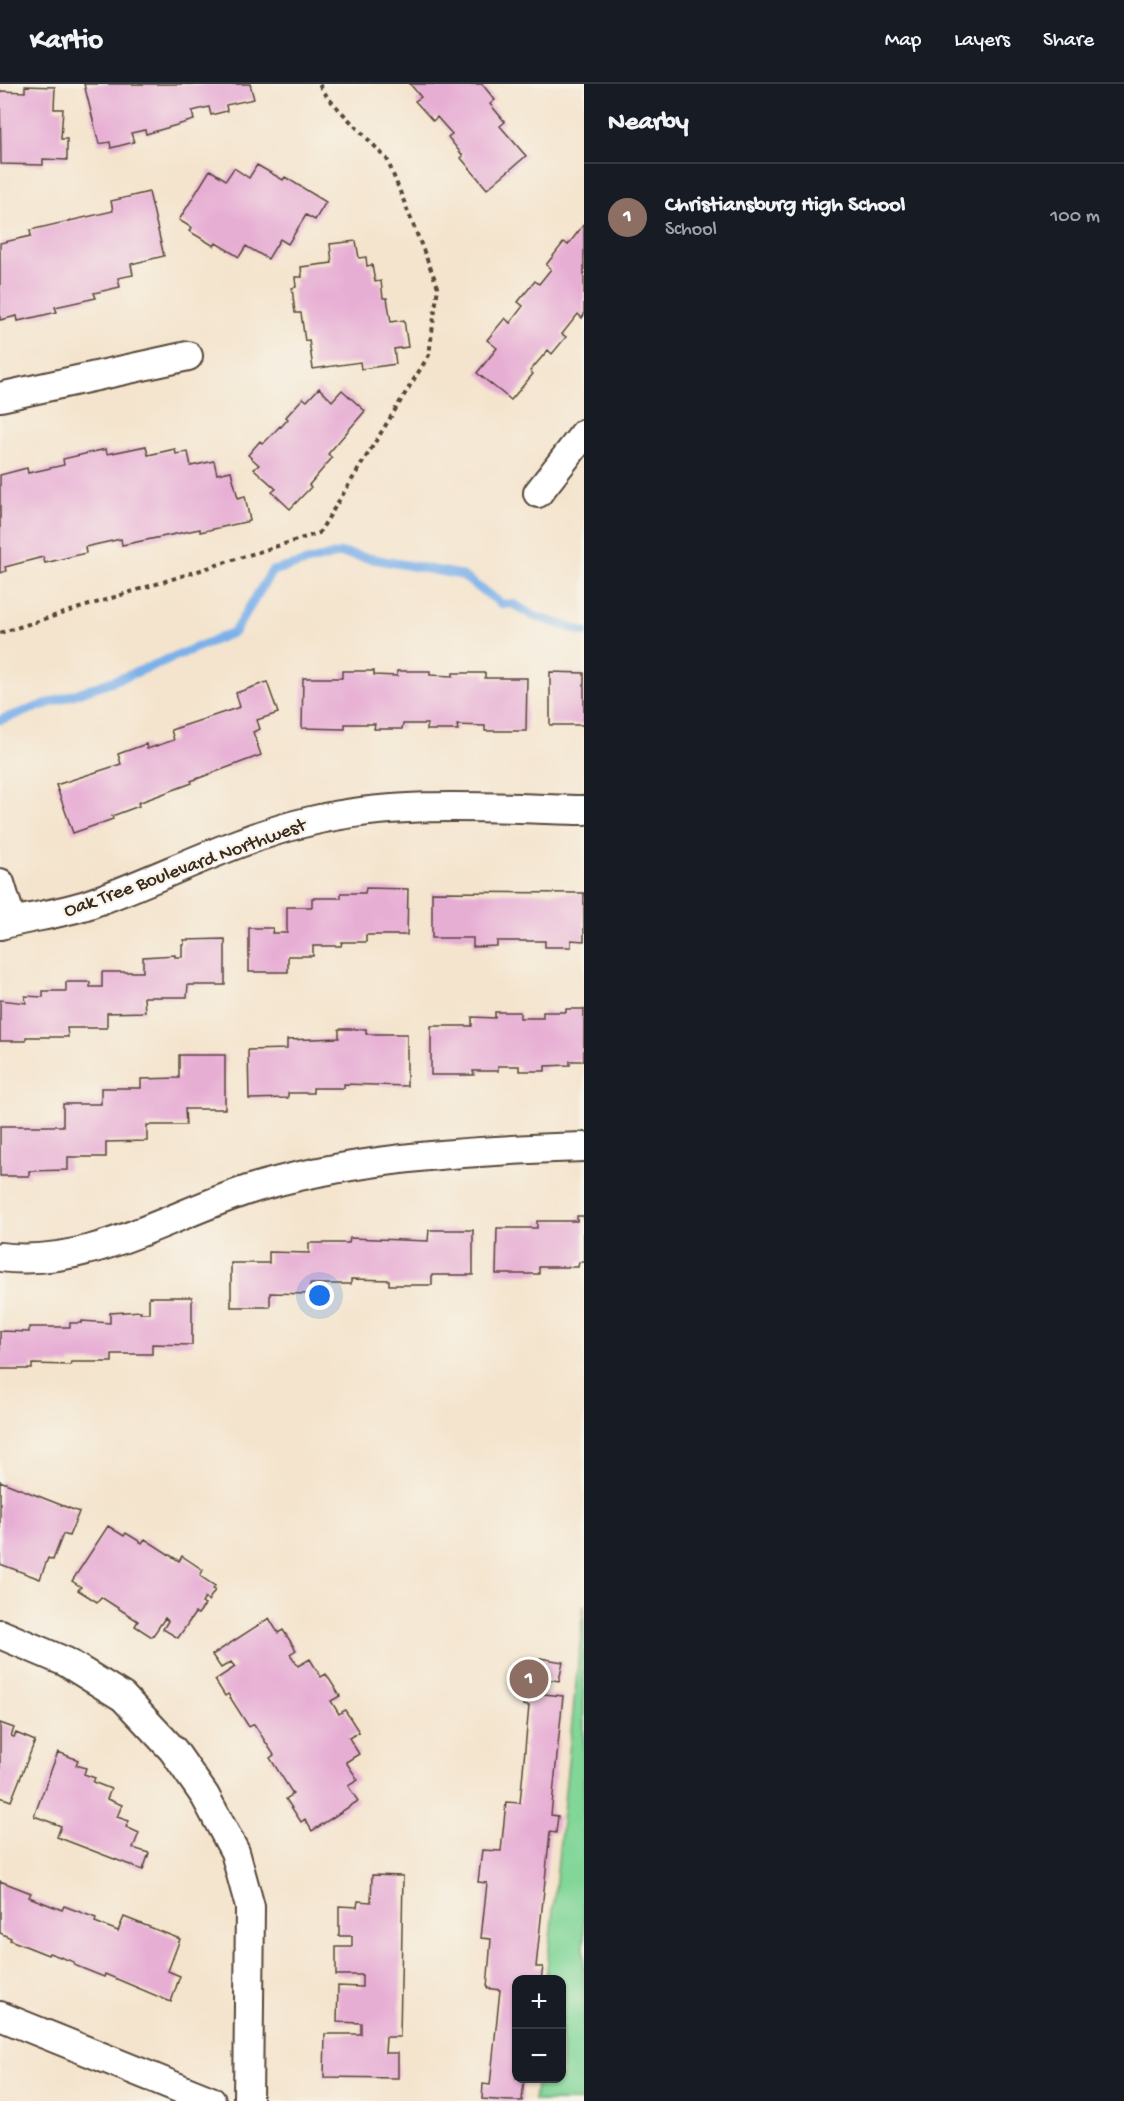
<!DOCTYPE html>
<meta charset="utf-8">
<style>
body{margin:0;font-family:"Gochi Hand",sans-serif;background:#20242c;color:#f1f3f6}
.controls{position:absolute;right:18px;bottom:18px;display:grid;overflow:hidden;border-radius:12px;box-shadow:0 2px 4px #0004}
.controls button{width:54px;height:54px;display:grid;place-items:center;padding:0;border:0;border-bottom:2px solid #363941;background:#171b24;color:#f1f3f6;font:30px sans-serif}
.you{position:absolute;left:320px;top:1212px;width:21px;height:21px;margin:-15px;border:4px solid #fff;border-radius:50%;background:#1a73e8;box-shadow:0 0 0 9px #1a73e833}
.badge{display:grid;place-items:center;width:39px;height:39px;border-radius:50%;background:#7c3aed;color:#fff;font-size:20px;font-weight:700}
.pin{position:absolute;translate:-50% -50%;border:3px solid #fff;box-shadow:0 2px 6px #0006}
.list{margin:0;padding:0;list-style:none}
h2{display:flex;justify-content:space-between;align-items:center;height:78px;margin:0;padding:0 24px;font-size:26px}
h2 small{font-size:20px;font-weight:400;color:#9ea1a6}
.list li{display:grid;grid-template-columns:39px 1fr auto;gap:18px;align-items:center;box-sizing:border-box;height:108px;padding:0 24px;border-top:2px solid #363941}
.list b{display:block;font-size:22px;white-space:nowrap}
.list p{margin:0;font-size:20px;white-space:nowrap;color:#9ea1a6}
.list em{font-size:20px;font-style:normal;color:#9ea1a6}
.map{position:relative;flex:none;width:584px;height:2017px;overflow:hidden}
header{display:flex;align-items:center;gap:36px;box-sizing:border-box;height:84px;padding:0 30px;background:#171b24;border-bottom:2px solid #363941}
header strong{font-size:28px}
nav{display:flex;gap:33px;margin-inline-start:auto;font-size:21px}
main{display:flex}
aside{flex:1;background:#171b24}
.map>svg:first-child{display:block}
</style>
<header>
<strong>Kartio</strong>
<nav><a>Map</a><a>Layers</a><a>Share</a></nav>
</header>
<main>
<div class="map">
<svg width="584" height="2017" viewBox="0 0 584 2017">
<rect width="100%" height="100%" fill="#f7f3e8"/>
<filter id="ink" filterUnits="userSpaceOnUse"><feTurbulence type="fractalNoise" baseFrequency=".0167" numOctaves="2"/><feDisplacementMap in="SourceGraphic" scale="12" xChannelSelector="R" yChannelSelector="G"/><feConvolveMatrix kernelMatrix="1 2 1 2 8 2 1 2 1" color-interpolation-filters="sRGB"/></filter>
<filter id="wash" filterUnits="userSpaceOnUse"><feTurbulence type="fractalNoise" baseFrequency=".008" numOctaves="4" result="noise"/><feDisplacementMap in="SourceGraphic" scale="24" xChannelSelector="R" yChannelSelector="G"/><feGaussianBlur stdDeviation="1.35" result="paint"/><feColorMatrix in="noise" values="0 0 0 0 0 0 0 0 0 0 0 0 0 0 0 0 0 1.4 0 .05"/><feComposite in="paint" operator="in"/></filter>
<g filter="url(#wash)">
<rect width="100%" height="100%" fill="#f4e4cd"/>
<!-- green -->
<path fill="#81d698" stroke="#5e805b" stroke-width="1.5" d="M 584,1520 L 584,2017 L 534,2017 L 537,1995 L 562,1994 L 562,1896 L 546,1895 Z"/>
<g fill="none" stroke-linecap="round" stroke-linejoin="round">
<!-- stream -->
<path stroke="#7cb0e9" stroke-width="9" d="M 0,636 L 130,591 L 234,548 L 272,487 L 341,469 L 461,491 L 502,520 L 513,520 L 534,532 L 584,548"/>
</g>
<g id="blocks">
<!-- building -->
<path fill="#e7aed4" d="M 84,0 L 250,0 L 254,15 L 226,21 L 227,27 L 211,31 L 209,23 L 192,27 L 194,36 L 146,50 L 145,46 L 131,49 L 134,58 L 111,64 L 110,58 L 99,60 Z
M 410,0 L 482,0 L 495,16 L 490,20 L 505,38 L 500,42 L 526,72 L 487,105 L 461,74 L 463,72 L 448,53 L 452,50 L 437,33 L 433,37 L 415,17 L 421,13 Z
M 25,2 L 55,3 L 54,25 L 63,25 L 61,55 L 67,55 L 67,76 L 43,75 L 43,81 L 1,80 L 0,7 L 25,8 Z
M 257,81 L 283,96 L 285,93 L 326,118 L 315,136 L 306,131 L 288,160 L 280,155 L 268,175 L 246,162 L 239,173 L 216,159 L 214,162 L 189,147 L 192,144 L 179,136 L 210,86 L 226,96 L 234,84 L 249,94 Z
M 149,108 L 164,172 L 131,180 L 133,191 L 118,194 L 120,203 L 94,209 L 96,214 L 55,223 L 57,228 L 18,237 L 17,232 L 0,236 L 0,159 L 31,152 L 30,146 L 113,127 L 111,117 Z
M 584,140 L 584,231 L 582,234 L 578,230 L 562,250 L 566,253 L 552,270 L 548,266 L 530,287 L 533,290 L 511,316 L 477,289 L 497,264 L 487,256 L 505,234 L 510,239 L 523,222 L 518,218 L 535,197 L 539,200 L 551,185 L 546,181 L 564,158 L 568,161 Z
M 356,157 L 359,174 L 366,173 L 367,182 L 372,181 L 375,198 L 381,197 L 383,214 L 387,214 L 391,238 L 404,236 L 408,263 L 394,265 L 396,280 L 361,285 L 360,278 L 313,285 L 309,256 L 305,257 L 301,229 L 295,229 L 292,204 L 296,203 L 295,193 L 302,193 L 301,183 L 332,179 L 330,160 Z
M 319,304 L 332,317 L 342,306 L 365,327 L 328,370 L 332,374 L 309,401 L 311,403 L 290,425 L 272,408 L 276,405 L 254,385 L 259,381 L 248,371 L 260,357 L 263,360 L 280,342 L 281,343 L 288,335 L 286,333 L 303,314 L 307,317 Z
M 146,362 L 148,371 L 175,365 L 176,370 L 188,368 L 191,382 L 214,377 L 217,390 L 231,387 L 238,414 L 245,412 L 250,437 L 200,448 L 200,445 L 122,461 L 121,455 L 85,463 L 86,469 L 45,479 L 43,473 L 5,483 L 6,487 L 0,489 L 0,391 L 27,384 L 28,389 L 64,381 L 63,375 L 106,365 L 107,370 Z
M 342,587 L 374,587 L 374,591 L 397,592 L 397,587 L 430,587 L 430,591 L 453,592 L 453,589 L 485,589 L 485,594 L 527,594 L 526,647 L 485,647 L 485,642 L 457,641 L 458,646 L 427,646 L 427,640 L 403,640 L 402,645 L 374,645 L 375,640 L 345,640 L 345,645 L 302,644 L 303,594 L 342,594 Z
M 550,588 L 584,589 L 584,641 L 550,641 Z
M 267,598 L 278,629 L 257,636 L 260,645 L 253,648 L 261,671 L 191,697 L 192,699 L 138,719 L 139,722 L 112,732 L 113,735 L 73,749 L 56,701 L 121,680 L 118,670 L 146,660 L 147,665 L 174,656 L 171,646 L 240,623 L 236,609 Z
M 366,804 L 408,805 L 407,851 L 366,851 L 366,858 L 342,858 L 341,862 L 313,862 L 313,872 L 288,872 L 288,888 L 249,888 L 249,844 L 273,844 L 272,849 L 287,849 L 287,823 L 312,823 L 312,814 L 341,814 L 341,809 L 365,809 Z
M 432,808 L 584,809 L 584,857 L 571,856 L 571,863 L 545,863 L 545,857 L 497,857 L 497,862 L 473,863 L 473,854 L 432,854 Z
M 225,855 L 225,901 L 188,901 L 187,913 L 144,913 L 145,928 L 107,929 L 107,944 L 67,944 L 68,953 L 26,953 L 26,957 L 0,957 L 0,916 L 26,919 L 25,912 L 43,913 L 43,907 L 66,907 L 66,898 L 90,898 L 90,903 L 102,903 L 102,888 L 143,888 L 143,873 L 175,871 L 175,873 L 182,873 L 182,861 L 184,861 L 184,856 Z
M 566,925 L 584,925 L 584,977 L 570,977 L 570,981 L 545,982 L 545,987 L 519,987 L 519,982 L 498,982 L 498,987 L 473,987 L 474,991 L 431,991 L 431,942 L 472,942 L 472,933 L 495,934 L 495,928 L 520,928 L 520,934 L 543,934 L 543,928 L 566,928 Z
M 339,945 L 366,945 L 366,950 L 407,950 L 407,1002 L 344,1000 L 344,1004 L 313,1004 L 313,1009 L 288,1009 L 288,1014 L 249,1015 L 248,966 L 287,965 L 287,956 L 339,954 Z
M 179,971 L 225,971 L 225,1025 L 185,1025 L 186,1041 L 147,1041 L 147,1057 L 106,1058 L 106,1073 L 68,1073 L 68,1086 L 29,1087 L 29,1092 L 0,1092 L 0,1042 L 63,1042 L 63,1020 L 101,1020 L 101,1004 L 141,1004 L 141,995 L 179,994 Z
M 577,1132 L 584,1132 L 584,1178 L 579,1178 L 578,1183 L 539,1183 L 539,1190 L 496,1190 L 497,1144 L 537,1144 L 537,1137 L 577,1137 Z
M 429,1146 L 473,1146 L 473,1191 L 432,1191 L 432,1201 L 389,1201 L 389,1196 L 351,1195 L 351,1200 L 310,1200 L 310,1210 L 270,1209 L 270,1223 L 231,1223 L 231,1179 L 269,1179 L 269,1168 L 309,1169 L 309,1159 L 349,1159 L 350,1154 L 428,1157 Z
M 149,1213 L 192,1213 L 192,1261 L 152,1260 L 152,1270 L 112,1270 L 112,1278 L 71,1278 L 70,1281 L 32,1280 L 32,1285 L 0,1285 L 0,1247 L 29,1248 L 29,1243 L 70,1243 L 70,1239 L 82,1239 L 82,1237 L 110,1239 L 110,1229 L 141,1227 L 140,1229 L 149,1229 Z
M 0,1397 L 79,1428 L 69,1452 L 63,1450 L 53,1476 L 48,1474 L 40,1495 L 0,1480 Z
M 108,1442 L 124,1452 L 126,1449 L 142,1459 L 145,1455 L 179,1477 L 182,1472 L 203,1486 L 200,1492 L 215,1502 L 213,1505 L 215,1506 L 208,1517 L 205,1514 L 202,1519 L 205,1521 L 198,1530 L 195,1529 L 178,1554 L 163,1545 L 168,1537 L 165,1534 L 152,1553 L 135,1542 L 138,1537 L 101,1513 L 97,1518 L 78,1506 L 81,1503 L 72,1497 Z
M 269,1534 L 278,1549 L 283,1546 L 296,1566 L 290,1570 L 298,1582 L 310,1575 L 321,1593 L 326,1590 L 340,1612 L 331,1617 L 339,1630 L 345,1626 L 359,1648 L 349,1654 L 359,1670 L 346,1678 L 358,1696 L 348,1702 L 358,1717 L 312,1747 L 305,1735 L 301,1738 L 286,1715 L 293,1710 L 270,1674 L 274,1671 L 254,1640 L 249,1643 L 228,1610 L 225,1612 L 215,1596 L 235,1583 L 231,1578 L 221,1584 L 212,1571 Z
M 540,1574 L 563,1578 L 559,1597 L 536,1593 Z
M 524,1608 L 563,1612 L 551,1731 L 558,1732 L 556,1749 L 550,1748 L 536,1883 L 543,1883 L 541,1896 L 516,1896 L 516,1994 L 524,1994 L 522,2017 L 510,2017 L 482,2015 L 483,2000 L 490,2001 L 500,1906 L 487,1904 L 491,1855 L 481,1854 L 487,1799 L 478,1798 L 482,1766 L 501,1767 L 506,1718 L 520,1719 L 529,1622 L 523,1621 Z
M 0,1639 L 14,1644 L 11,1652 L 14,1653 L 16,1649 L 35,1657 L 11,1717 L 0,1713 Z
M 58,1668 L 78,1676 L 76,1681 L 86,1684 L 84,1690 L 95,1694 L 93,1698 L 111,1705 L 107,1715 L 122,1721 L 117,1733 L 129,1737 L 126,1743 L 139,1749 L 133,1764 L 149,1769 L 143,1786 L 57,1753 L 61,1742 L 34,1732 Z
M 372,1791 L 403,1792 L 400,1953 L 386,1953 L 385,1969 L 398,1969 L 398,1994 L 324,1993 L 325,1950 L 361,1950 L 361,1939 L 337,1938 L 338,1902 L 362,1903 L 362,1891 L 336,1891 L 336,1863 L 352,1863 L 352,1852 L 339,1852 L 339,1822 L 357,1823 L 358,1817 L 371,1818 Z
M 0,1797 L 31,1809 L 29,1813 L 62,1826 L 64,1822 L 96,1834 L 95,1838 L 118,1847 L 124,1833 L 180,1855 L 168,1887 L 180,1892 L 171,1918 L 105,1890 L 104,1893 L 74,1881 L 74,1878 L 49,1869 L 48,1871 L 10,1856 L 11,1854 L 0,1849 Z"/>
</g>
</g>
<g filter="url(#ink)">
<use href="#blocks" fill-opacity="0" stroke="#574638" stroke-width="1.5"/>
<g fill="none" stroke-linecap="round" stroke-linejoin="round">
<!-- minor casing -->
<g stroke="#574638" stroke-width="32">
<path id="minor" d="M 0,313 L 188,272
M 538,409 L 584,350
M 0,799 L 12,838
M 0,841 C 29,833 60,830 89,820 C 162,794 236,754 311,737 C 399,716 494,724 584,726
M 0,1173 C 95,1185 177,1125 264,1101 C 364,1073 481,1066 584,1063
M 0,1550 L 66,1578 L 123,1613 L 173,1666 L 205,1712 L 235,1768 L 250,1823 L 248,2017
M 0,1932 L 211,2017"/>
</g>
<!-- path -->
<path stroke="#574638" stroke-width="4" stroke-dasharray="4.5 4.5" stroke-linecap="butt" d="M 0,549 L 319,449 L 429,271 L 438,203 L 387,75 L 328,14 L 319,0"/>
<!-- minor -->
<use href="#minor" stroke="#fff" stroke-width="28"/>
</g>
</g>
<g text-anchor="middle" stroke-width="4.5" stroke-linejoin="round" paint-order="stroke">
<!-- street labels -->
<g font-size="20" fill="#3b2a1e" stroke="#f7f3e8">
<text transform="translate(184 782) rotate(-20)" y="7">Oak Tree Boulevard Northwest</text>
</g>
</g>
</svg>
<div class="controls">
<button>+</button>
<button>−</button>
</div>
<div class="you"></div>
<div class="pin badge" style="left:529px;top:1595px;background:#8d6e63">1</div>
</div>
<aside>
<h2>Nearby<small></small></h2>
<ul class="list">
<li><span class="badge" style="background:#8d6e63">1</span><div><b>Christiansburg High School</b><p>School</p></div><em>100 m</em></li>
</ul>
</aside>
</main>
